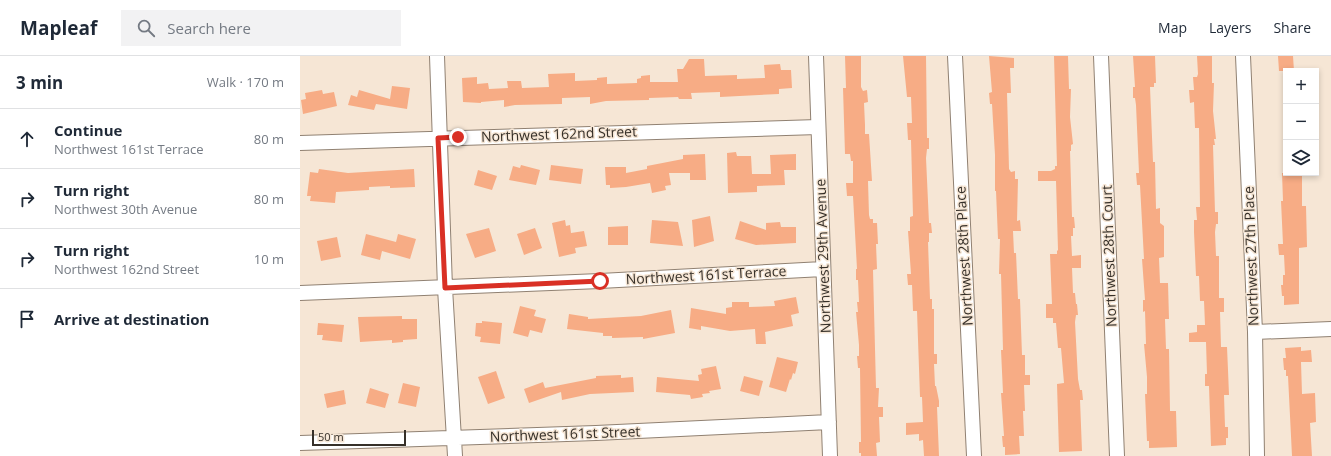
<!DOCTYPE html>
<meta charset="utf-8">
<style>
body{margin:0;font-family:"Open Sans",sans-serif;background:#f2f2f3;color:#1f2937}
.controls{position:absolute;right:12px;top:12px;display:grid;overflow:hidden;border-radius:0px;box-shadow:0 2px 6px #0003}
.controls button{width:36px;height:36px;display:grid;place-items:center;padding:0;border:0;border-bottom:1px solid #e0e1e3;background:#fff;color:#1f2937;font:20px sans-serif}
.scale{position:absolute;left:12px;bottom:10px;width:94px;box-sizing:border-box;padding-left:4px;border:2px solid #363029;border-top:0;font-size:11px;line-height:14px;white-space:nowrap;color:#363029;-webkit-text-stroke:3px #f6e6d5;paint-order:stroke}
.stop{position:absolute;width:12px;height:12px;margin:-9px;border:3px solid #d93025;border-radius:50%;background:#fff}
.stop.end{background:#d93025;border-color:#fff;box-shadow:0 1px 4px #0008}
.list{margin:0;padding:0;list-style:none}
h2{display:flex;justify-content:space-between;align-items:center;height:52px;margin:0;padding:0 16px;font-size:17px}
h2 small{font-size:13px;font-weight:400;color:#747a83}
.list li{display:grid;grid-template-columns:26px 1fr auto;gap:12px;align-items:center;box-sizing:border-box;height:60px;padding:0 16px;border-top:1px solid #e0e1e3}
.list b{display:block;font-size:15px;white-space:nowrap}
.list p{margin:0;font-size:13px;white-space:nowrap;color:#747a83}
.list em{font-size:13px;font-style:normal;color:#747a83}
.icon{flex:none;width:22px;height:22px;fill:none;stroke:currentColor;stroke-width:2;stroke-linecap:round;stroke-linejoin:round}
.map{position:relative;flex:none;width:1031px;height:400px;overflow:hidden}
header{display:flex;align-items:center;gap:24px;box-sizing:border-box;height:56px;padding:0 20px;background:#fff;border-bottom:1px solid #e0e1e3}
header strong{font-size:19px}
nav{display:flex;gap:22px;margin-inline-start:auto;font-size:14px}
.search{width:280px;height:36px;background:#f2f2f3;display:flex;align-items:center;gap:10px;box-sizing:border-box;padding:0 14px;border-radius:0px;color:#747a83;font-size:15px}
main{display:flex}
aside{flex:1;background:#fff}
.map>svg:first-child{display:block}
</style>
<header>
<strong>Mapleaf</strong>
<div class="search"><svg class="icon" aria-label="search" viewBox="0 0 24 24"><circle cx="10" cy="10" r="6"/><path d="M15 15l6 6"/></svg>Search here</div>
<nav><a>Map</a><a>Layers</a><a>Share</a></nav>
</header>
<main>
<aside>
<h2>3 min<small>Walk · 170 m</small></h2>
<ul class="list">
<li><svg class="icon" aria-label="ahead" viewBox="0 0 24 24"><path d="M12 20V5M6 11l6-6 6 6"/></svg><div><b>Continue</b><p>Northwest 161st Terrace</p></div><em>80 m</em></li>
<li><svg class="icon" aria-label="right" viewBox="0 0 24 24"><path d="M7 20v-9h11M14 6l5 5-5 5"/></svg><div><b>Turn right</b><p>Northwest 30th Avenue</p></div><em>80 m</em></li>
<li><svg class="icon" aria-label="right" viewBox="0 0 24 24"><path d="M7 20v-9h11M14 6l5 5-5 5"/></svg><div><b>Turn right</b><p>Northwest 162nd Street</p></div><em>10 m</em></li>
<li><svg class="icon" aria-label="arrive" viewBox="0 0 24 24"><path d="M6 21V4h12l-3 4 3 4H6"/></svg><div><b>Arrive at destination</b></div></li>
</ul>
</aside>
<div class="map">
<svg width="1031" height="400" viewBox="0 0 1031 400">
<rect width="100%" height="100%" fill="#f6e6d5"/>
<!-- building -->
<path fill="#f7ac85" d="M 545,0 L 561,0 L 561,31 L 563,35 L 567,34 L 568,46 L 564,47 L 565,69 L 565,78 L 569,78 L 572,125 L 568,125 L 569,159 L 570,163 L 573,163 L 573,167 L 577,167 L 578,188 L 576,188 L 577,213 L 573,214 L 576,332 L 579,332 L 578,351 L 583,351 L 583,361 L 579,361 L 580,386 L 576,387 L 577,400 L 561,400 L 561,397 L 559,397 L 559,386 L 561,386 L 560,312 L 558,312 L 557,300 L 559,300 L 559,289 L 556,256 L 558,256 L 557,246 L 559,246 L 558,224 L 556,224 L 556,213 L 557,213 L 553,140 L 547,140 L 546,127 L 553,127 L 553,105 L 551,105 L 550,98 L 545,98 L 543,32 L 546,32 Z
M 603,0 L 626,0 L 627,82 L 629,82 L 629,93 L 627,93 L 626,102 L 629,167 L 631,167 L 632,177 L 629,177 L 629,186 L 628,186 L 630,243 L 632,243 L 632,253 L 634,253 L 634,298 L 637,298 L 637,308 L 634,308 L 635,330 L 636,330 L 639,345 L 639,351 L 637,351 L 639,400 L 624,400 L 623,384 L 619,385 L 619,378 L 606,379 L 606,367 L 623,366 L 622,341 L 620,341 L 617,255 L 613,255 L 612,229 L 608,229 L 607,218 L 611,218 L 608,175 L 610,175 L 610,161 L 613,160 L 611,84 L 608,84 L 607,67 L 612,67 L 611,41 L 607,41 Z
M 689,0 L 714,2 L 714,12 L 710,12 L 711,37 L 707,37 L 709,113 L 711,116 L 715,115 L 715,123 L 718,123 L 717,165 L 720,164 L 721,175 L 713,175 L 714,197 L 716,197 L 718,243 L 720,243 L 722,299 L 725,299 L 725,319 L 730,319 L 730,329 L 724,329 L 725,355 L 723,355 L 724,380 L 719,380 L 720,398 L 705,399 L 705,391 L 703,391 L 702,380 L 704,380 L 701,337 L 703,337 L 701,294 L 703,294 L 701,218 L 699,218 L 700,183 L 698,183 L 696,135 L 695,135 L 695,99 L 692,48 L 690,48 L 689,37 L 692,36 Z
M 754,0 L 768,0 L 769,33 L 771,33 L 770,61 L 773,88 L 771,89 L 771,95 L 770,95 L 772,161 L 774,161 L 775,172 L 773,172 L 773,180 L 771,180 L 772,200 L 781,199 L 781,212 L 772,212 L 773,237 L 775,237 L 776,248 L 777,248 L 778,259 L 776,259 L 775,266 L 778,323 L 780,334 L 782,334 L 783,344 L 780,344 L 782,395 L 759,396 L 757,328 L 764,327 L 761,292 L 758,292 L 756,267 L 753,267 L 753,262 L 746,262 L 746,248 L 752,248 L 750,198 L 757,198 L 757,195 L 758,194 L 756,125 L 738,125 L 738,115 L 751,115 L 755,113 L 755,110 L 757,110 Z
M 833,0 L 855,0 L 856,27 L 854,27 L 854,31 L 850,31 L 853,106 L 855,106 L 856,153 L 860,152 L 860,167 L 864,170 L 864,201 L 859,202 L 860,227 L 868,227 L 869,263 L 865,263 L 866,293 L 869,293 L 870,355 L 876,355 L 877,391 L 849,392 L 849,385 L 847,385 L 845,338 L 847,338 L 847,321 L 844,288 L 846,288 L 845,255 L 843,256 L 843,244 L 845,244 L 842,203 L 844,203 L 840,129 L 837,129 L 836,117 L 839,117 L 836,49 L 835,42 L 833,42 L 833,31 L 835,31 Z
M 897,0 L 912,0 L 912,27 L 914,27 L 913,55 L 916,83 L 914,83 L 915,89 L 913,89 L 915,156 L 918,156 L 918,168 L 916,168 L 915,176 L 916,200 L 919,200 L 919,242 L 924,242 L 924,256 L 920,256 L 921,291 L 927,291 L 928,314 L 929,339 L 924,339 L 925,371 L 928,371 L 928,382 L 926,382 L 926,389 L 911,390 L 909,330 L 905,330 L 905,318 L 907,318 L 906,286 L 889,286 L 889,277 L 897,276 L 897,269 L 905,269 L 904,245 L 900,245 L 899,220 L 896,220 L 894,176 L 894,164 L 897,164 L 896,151 L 900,151 L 899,72 L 895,72 L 894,46 L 890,47 L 889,34 L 894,34 L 893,21 L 897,21 L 898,18 Z
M 978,0 L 993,0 L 994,15 L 979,15 Z
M 389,3 L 404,3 L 405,20 L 437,19 L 437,23 L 465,22 L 464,9 L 480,8 L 481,14 L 491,14 L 492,32 L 479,33 L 479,38 L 420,41 L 420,36 L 391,37 L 392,43 L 379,43 L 378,41 L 349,42 L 349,44 L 306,45 L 290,48 L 290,41 L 262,42 L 262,48 L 215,49 L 204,51 L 204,44 L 181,46 L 181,47 L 163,46 L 162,22 L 177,21 L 177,28 L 188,27 L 189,33 L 208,32 L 207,25 L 221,25 L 222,32 L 249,31 L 248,18 L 275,17 L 275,25 L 297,24 L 297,22 L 307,21 L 307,28 L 337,27 L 337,23 L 341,22 L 341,20 L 350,19 L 350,26 L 378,26 L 377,13 L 383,13 Z
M 92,30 L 110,32 L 107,53 L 76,48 L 74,54 L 48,49 L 51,39 L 57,41 L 59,34 L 90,43 Z
M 22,34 L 23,38 L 34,36 L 37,50 L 3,58 L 1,44 L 6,43 L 5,37 Z
M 436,96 L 437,100 L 451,100 L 452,118 L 471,118 L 470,99 L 496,98 L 496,114 L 484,114 L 485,129 L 457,130 L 457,136 L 428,137 L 427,97 Z
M 405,98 L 406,124 L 390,124 L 390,117 L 369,117 L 371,129 L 365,130 L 366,134 L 352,137 L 350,127 L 326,131 L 310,132 L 310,129 L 306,129 L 305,111 L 326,111 L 326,117 L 347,113 L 347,110 L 383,103 L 383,99 Z
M 221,109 L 240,114 L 236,129 L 209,124 L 213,110 L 220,112 Z
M 251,109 L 283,113 L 281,128 L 249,124 Z
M 19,113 L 48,117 L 114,113 L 115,131 L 90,132 L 90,130 L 69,131 L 69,134 L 36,136 L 35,147 L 10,145 L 11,140 L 7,140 L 10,116 L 18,117 Z
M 178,114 L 197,120 L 192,134 L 174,129 Z
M 982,117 L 1002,117 L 1002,150 L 1006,150 L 1007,191 L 999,192 L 999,248 L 984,249 L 984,240 L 982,240 L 981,229 L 983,229 L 983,219 L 985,219 L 984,199 L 979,199 L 978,188 L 983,188 L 981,145 L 983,145 Z
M 410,160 L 414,185 L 394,191 L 392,164 Z
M 265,164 L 266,170 L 270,169 L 271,177 L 284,175 L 287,190 L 275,192 L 276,197 L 259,201 L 252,167 Z
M 352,164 L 378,166 L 383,190 L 350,187 Z
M 440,165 L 466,174 L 466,167 L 480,166 L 481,171 L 496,171 L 496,187 L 456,189 L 435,183 Z
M 328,170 L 328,189 L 308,189 L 308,171 Z
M 189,172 L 196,195 L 175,202 L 166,178 Z
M 235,172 L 242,192 L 224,199 L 217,178 Z
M 66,178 L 96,186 L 98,178 L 116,183 L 110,203 L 82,195 L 80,204 L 61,199 Z
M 37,181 L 41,201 L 21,205 L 17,185 Z
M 496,241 L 499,257 L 491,259 L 493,270 L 465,276 L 466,288 L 456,288 L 455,273 L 430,275 L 401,270 L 401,274 L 389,272 L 391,252 L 426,258 L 426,252 L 432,251 L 432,246 L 449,246 L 449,251 L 475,250 L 474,245 Z
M 220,250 L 236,254 L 234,260 L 246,263 L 242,277 L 230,274 L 228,281 L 213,277 Z
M 371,254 L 375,277 L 343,283 L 343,281 L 312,282 L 312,280 L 303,280 L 303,277 L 267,273 L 269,258 L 288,261 L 288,263 L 341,260 Z
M 102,260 L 102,263 L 117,263 L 117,283 L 103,284 L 103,286 L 92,287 L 92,284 L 60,286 L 58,261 Z
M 182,265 L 202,267 L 200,288 L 180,286 L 181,281 L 175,280 L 176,267 L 182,267 Z
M 18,267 L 44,269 L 42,286 L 22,284 L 23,279 L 17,279 Z
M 1001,291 L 1001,295 L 1011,294 L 1012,306 L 1001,306 L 1002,338 L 1015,337 L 1016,366 L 1010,367 L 1012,400 L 992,400 L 988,320 L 986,320 L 986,314 L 984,314 L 983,302 L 986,302 L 985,292 Z
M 477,301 L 498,306 L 495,318 L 493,317 L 491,324 L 490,323 L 486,336 L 469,331 Z
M 416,310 L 421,333 L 409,335 L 410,337 L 402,338 L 403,341 L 391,343 L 390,339 L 356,336 L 357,321 L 399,325 L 398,319 L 402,318 L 401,313 Z
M 196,315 L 205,342 L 188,348 L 178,321 Z
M 321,319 L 321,322 L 333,321 L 334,336 L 290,338 L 262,344 L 261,336 L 229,347 L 224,333 L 243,326 L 245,332 L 296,322 L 296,320 Z
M 444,320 L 463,325 L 459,340 L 440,335 Z
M 103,327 L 120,331 L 116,351 L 98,347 Z
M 70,332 L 89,338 L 85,352 L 66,347 Z
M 44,334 L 46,348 L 27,352 L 24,338 Z"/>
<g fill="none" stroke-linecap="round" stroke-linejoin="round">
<!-- street casing -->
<g stroke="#908172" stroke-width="16">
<path id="street" d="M 137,0 L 145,232 L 155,400
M 516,0 L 530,400
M 655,0 L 674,400
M 801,0 L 817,400
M 943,0 L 955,276 L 957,400
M 0,87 L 518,71
M 0,237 L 300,225 L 523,213
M 955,276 L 1031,273
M 0,387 L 296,377 L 529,366"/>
</g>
<!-- street -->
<use href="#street" stroke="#fff" stroke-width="14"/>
</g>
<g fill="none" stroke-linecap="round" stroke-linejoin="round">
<!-- route -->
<path stroke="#d93025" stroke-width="5" d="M 158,81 L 138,82 L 145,232 L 300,225"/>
</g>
<g text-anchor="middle" stroke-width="3" stroke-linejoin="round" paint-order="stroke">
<!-- street labels -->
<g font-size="14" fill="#363029" stroke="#f6e6d5">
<text transform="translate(259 78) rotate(-2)" y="5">Northwest 162nd Street</text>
<text transform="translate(523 200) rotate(-92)" y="5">Northwest 29th Avenue</text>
<text transform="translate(664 200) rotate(-93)" y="5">Northwest 28th Place</text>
<text transform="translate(809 200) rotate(-92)" y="5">Northwest 28th Court</text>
<text transform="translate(951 200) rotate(-92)" y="5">Northwest 27th Place</text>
<text transform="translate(406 219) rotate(-3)" y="5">Northwest 161st Terrace</text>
<text transform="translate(265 378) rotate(-2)" y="5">Northwest 161st Street</text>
</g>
</g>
</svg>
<div class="controls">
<button>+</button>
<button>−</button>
<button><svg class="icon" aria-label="layers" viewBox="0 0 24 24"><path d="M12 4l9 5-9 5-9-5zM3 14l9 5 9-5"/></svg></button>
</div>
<div class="scale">50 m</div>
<div class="stop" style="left:300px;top:225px"></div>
<div class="stop end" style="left:158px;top:81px"></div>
</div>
</main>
